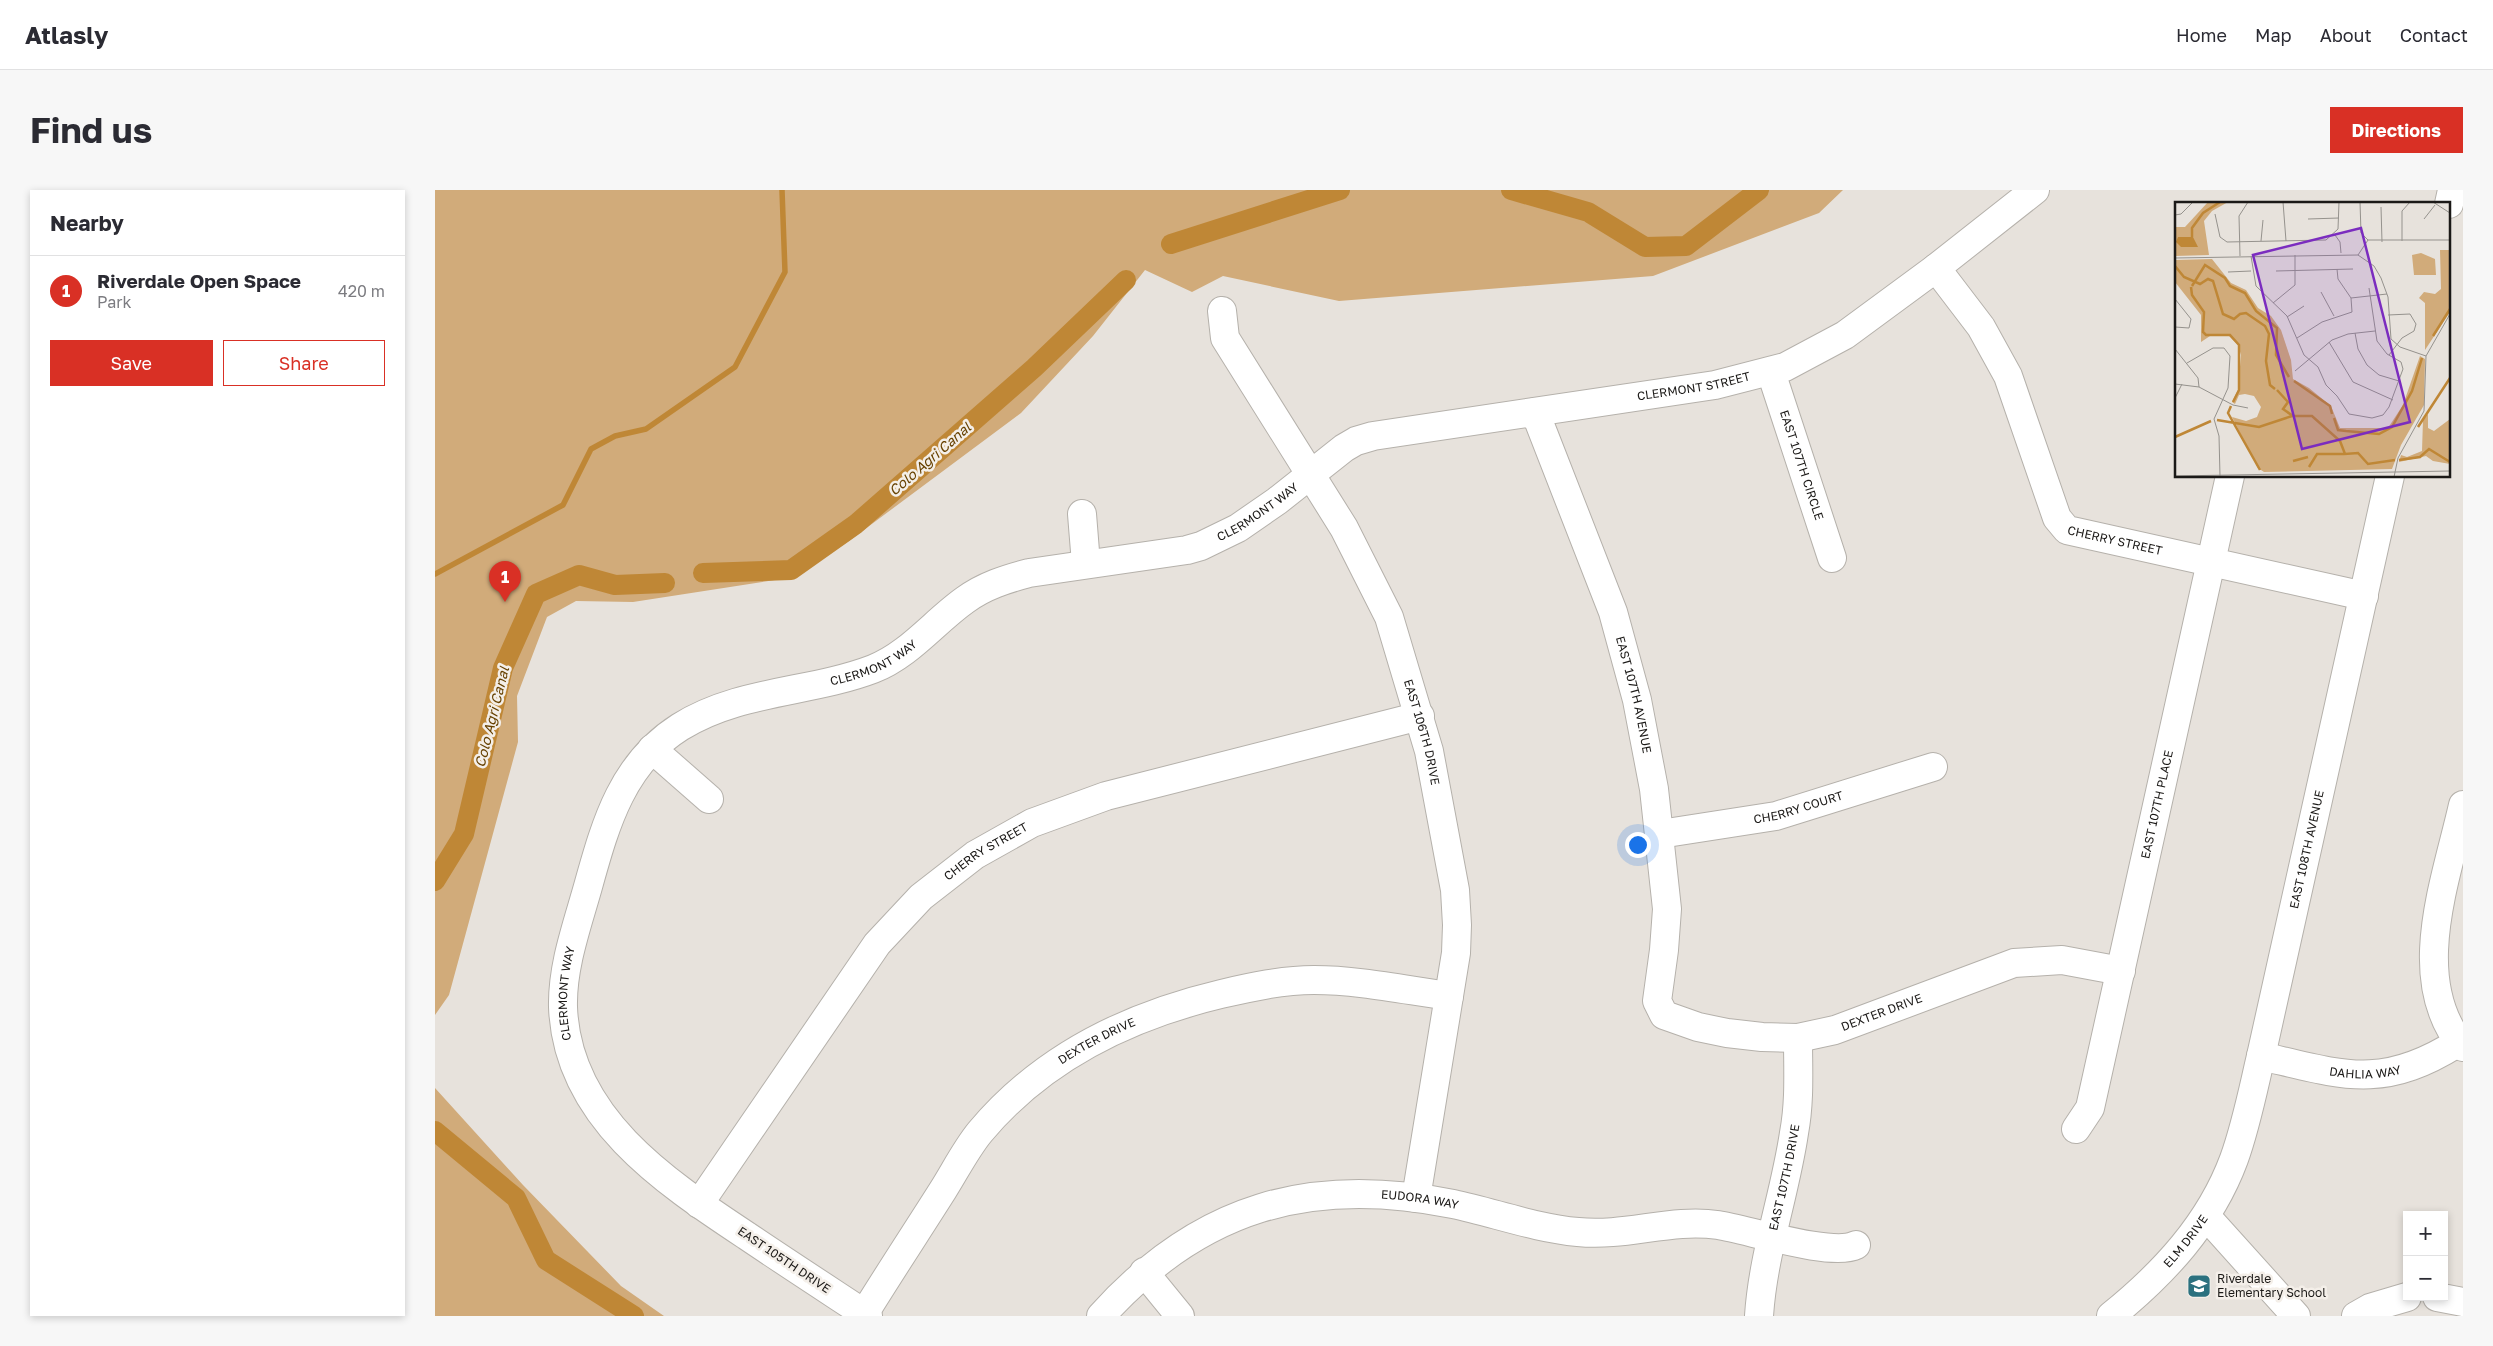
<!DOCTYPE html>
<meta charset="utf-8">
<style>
body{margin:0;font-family:"Golos Text",sans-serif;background:#f7f7f7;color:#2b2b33}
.controls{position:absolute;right:15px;bottom:15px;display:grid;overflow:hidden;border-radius:0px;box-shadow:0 2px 8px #0003}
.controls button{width:45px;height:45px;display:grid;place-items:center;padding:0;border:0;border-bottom:1px solid #e1e1e2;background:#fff;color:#2b2b33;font:25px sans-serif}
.you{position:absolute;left:1202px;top:654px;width:18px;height:18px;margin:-12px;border:4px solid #fff;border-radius:50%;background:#1a73e8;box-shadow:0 0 0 8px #1a73e833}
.badge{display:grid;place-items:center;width:32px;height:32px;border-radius:50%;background:#d93025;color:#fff;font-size:16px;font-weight:700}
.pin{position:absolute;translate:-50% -41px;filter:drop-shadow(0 1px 2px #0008)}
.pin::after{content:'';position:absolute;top:26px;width:18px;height:15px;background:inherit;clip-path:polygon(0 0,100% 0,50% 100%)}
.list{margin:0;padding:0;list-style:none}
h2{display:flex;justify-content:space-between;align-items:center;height:65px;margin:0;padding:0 20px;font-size:21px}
h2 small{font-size:16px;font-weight:400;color:#7c7c81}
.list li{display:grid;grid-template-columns:32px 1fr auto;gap:15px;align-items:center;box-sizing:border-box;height:70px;padding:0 20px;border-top:1px solid #e1e1e2}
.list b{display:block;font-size:19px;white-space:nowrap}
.list p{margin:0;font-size:16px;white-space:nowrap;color:#7c7c81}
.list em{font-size:16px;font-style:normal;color:#7c7c81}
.actions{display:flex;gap:10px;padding:15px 20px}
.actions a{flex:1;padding:11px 0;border:1px solid #d93025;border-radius:0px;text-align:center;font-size:18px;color:#d93025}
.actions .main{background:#d93025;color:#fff}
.map{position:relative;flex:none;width:2028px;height:1126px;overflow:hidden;border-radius:0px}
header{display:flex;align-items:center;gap:30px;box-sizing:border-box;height:70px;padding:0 25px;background:#fff;border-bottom:1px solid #e1e1e2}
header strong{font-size:24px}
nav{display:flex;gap:28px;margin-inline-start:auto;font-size:18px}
.intro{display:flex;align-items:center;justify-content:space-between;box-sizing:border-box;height:120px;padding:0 30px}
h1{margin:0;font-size:35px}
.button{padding:12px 22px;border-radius:0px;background:#d93025;color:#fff;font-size:18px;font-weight:700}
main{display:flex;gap:30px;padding:0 30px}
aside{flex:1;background:#fff;border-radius:0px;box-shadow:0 2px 8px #0003}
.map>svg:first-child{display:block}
</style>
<header>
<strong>Atlasly</strong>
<nav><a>Home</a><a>Map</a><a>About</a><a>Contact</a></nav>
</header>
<div class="intro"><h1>Find us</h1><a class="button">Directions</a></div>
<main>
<aside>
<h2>Nearby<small></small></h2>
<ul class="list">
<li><span class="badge">1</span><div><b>Riverdale Open Space</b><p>Park</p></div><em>420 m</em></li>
</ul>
<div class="actions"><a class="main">Save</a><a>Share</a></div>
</aside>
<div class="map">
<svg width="2028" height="1126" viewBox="0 0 2028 1126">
<rect width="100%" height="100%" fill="#e7e2dc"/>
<!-- green -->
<path fill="#d1ab7a" d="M 0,0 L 1408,0 L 1384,23 L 1218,86 L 904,111 L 788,86 L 757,102 L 710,80 L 658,146 L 586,223 L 414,351 L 359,387 L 198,412 L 141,411 L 112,427 L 82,506 L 83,552 L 14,805 L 0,825 Z
M 0,898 L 88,995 L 186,1096 L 229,1126 L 0,1126 Z"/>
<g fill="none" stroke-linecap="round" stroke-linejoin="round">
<!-- stream -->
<path stroke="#bf8736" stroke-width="5.5" d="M 0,384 L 128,315 L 156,259 L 180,246 L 211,239 L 300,177 L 350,82 L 347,0"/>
<!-- canal -->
<path stroke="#bf8736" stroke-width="20" d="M 1076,0 L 1153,22 L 1210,57 L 1251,56 L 1324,0
M 736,54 L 905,0
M 268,383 L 356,380 L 421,334 L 599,178 L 691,90
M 0,691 L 29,644 L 68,478 L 101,404 L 144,385 L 180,395 L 230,393
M 0,941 L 81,1008 L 111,1070 L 199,1126"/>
<!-- minor casing -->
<g stroke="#b5b1ab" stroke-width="30">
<g id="minor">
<path d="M 2014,14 L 2017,0"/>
<path id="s1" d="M 1501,78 L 1546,137 L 1573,186 L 1622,328 L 1632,340 L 1929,406"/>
<path id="s2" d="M 787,121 L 790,148 L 909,338 L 954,427 L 994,561 L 1020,700 L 1022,735 L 1021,763 L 981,1008"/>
<path id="s3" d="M 1336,182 L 1397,368"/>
<path id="s4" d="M 1100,222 L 1178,422 L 1202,510 L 1219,599 L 1232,719 L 1229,760 L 1222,811 L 1229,825 L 1263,837 L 1292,843 L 1327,847 L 1363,848 L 1400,840 L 1579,773 L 1627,770 L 1686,781"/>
<path d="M 647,324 L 651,374"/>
<path d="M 217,559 L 274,609"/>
<path d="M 2028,615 C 2011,691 1972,790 2028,857"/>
<path id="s5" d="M 1225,644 L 1341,626 L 1498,577"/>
<path id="s6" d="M 1826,866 C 1908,885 1947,901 2024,852"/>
<path id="s7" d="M 1641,939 L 1655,918 L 1795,286"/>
<path id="s8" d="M 264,1014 L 442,754 L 486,707 L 540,665 L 597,633 L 671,606 L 985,526"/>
<path d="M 1771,1026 L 1861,1126"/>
<path d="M 709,1082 L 745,1126"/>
<path d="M 2002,1107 L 2028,1112"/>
<path id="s9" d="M 429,1124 C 455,1082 482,1041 508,1000 C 520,981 531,959 545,942 C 607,868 693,826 786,804 C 816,797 848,790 879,790 C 924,790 970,800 1014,806"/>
<path id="s10" d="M 433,1126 C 392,1099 352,1073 312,1046 C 229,991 132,927 128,817 C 127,775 143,733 154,693 C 171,632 188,573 245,537 C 304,500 375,503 438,479 C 474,465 499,432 530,410 C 549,396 571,389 594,383 L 752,360 L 766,356 L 803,338 L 842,311 L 909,258 L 921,251 L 938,246 L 1280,195 L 1350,177 L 1410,145 L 1501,78 L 1600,0"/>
<path id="s11" d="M 666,1126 C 764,1017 875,985 1018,1014 C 1060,1023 1100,1038 1143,1042 C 1191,1047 1236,1028 1283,1035 C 1314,1040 1397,1067 1421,1055"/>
<path id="s12" d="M 1324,1126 C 1328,1064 1350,1004 1359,943 C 1365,911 1363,880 1363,848"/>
<path id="s13" d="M 1676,1126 C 1728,1084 1775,1034 1799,969 C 1811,936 1818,900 1826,866 L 1955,286"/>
<path d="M 1921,1126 L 1935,1118 L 1972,1107"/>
</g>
</g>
<!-- minor -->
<use href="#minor" stroke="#fff" stroke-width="28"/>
</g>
<!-- icons -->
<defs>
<g id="school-square" transform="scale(1.25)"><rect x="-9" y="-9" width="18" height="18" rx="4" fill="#2b717f" stroke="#f4efe9"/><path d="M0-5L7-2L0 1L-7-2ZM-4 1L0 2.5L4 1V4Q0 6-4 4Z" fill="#fff"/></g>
</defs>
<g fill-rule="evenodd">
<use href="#school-square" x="1764" y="1096"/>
</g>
<g text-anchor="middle" stroke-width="5" stroke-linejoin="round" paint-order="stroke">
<!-- street labels -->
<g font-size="12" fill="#1b1917" stroke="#f4efe9">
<text dy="4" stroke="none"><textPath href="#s10" startOffset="1856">CLERMONT STREET</textPath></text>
<text dy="4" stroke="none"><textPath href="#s3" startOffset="98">EAST 107TH CIRCLE</textPath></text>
<text dy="4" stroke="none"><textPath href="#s10" startOffset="1392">CLERMONT WAY</textPath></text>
<text dy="4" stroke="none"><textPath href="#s1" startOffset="345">CHERRY STREET</textPath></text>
<text dy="4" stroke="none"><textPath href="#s10" startOffset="969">CLERMONT WAY</textPath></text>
<text dy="4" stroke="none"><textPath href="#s4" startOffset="300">EAST 107TH AVENUE</textPath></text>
<text dy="4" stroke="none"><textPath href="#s2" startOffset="471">EAST 106TH DRIVE</textPath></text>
<text dy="4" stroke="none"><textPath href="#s7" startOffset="336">EAST 107TH PLACE</textPath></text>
<text dy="4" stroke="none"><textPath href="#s5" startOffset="141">CHERRY COURT</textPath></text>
<text dy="4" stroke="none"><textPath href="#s13" startOffset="520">EAST 108TH AVENUE</textPath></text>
<text dy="4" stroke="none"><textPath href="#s8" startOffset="459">CHERRY STREET</textPath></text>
<text dy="4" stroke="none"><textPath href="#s10" startOffset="465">CLERMONT WAY</textPath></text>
<text dy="4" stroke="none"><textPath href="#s4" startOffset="850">DEXTER DRIVE</textPath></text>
<text dy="4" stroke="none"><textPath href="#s9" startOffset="365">DEXTER DRIVE</textPath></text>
<text dy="4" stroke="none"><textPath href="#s6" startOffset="106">DAHLIA WAY</textPath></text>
<text dy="4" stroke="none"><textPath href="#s12" startOffset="141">EAST 107TH DRIVE</textPath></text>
<text dy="4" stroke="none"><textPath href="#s11" startOffset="356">EUDORA WAY</textPath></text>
<text dy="4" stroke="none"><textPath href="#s13" startOffset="106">ELM DRIVE</textPath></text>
<text transform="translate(349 1070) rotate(34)" y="4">EAST 105TH DRIVE</text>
</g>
<!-- poi labels -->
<g font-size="12" fill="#1b1917" stroke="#f4efe9" text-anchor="start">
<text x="1782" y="1093">Riverdale<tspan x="1782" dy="14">Elementary School</tspan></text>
</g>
<!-- water labels -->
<g font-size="14" font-style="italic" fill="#674100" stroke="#f4efe9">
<text transform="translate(495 269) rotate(-41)" y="5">Colo Agri Canal</text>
<text transform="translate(57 527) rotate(-76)" y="5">Colo Agri Canal</text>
</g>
</g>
<!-- overview -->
<g transform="translate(1740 12)">
<rect width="275" height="275" fill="#e7e2dc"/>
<path d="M 265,48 L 275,48 L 275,110 L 250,148 L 250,101 L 244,96 L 249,90 L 260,92 L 266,87 Z" fill="#d1ab7a"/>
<path d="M 253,212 L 253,226 L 259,229 L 275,217 L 275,262 L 258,259 L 251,254 L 224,260 L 226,253 L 232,255 L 247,249 L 248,218 Z" fill="#d1ab7a"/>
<path d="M 33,0 L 53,0 L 37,9 L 29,19 L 34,53 L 0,54 L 0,25 L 10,25 ZM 246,51 L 260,57 L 261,73 L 239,73 L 237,53 ZM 37,57 L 56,81 L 71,88 L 83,106 L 96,114 L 106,128 L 116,158 L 118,177 L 134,186 L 156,204 L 165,226 L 213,226 L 228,203 L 245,154 L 250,157 L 249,203 L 226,243 L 217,267 L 89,270 L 83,266 L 57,215 L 71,219 L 82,215 L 86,205 L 79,194 L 70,192 L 64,193 L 60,202 L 57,200 L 63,188 L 66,153 L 63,143 L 54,134 L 35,134 L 26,140 L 26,113 L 0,80 L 0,58 Z" fill="#d1ab7a"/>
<path d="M 3,35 L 18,35 L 23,45 L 6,45 L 1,40 Z" fill="#bf8736"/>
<path fill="none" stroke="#bf8736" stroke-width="2.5" d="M 17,35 L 17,26 L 28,11 L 45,0M 0,64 L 9,75 L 25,82 L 33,77 L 38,79 L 48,112 L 59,117 L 65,112 L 71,111 L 90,124 L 94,132 L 91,159 L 95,183 L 100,187M 17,84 L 30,63 L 50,76 L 55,84 L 70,91 L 81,109 L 102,126 L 101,153 L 114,175M 16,85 L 17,93 L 29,110 L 28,130 L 31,133 L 55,133 L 64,143 L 64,188 L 58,200M 258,134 L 275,107M 119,179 L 155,204 L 157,212M 102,188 L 113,200 L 108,207 L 118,214 L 137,214 L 165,239 L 170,252 L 183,251 L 193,262 L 220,258M 56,204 L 53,211 L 85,268M 159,216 L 163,228 L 171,229 L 204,232 L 217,225 L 237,189 L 247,156M 42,218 L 84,225 L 117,214M 243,225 L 275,176M 0,235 L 36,219M 224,258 L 245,255 L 254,247 L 275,260M 118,259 L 133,255M 134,265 L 142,252 L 170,252"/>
<path fill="none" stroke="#95928d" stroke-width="1" d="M 108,0 L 111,39M 185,0 L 186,31 L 193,38M 258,0 L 275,11M 206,5 L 207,40M 40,12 L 45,35 L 52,40 L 151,38 L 163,27 L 164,0M 0,13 L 6,12 L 18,0M 133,17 L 164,16M 249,17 L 260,3M 160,33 L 165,40 L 166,51M 193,38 L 275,38M 86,39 L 88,18M 227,39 L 227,9 L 235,0M 183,53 L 193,38M 65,54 L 64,14 L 73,0M 76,54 L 81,84 L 112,114 L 129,153 L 143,165 L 151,183 L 162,194 L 174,212 L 197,216 L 208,213 L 214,205 L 228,167 L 226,160 L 212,152 L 202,139 L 194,86M 0,56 L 183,53 L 199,64 L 206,76 L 213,95 L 216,137 L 225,145 L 251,154M 101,69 L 178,67M 53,70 L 76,69M 146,90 L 159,114M 176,96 L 212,92M 0,97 L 16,117 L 14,126 L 0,125M 98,101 L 120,83 L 120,53M 213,113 L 235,112 L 241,122 L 239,129 L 227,136 L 214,153M 112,115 L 129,104M 180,131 L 183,147 L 192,163 L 204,173 L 224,179M 122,136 L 147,120 L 177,110 L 176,96 L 163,77 L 162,67M 154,140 L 178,180 L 218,198M 0,147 L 23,176 L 24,185M 12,161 L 38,146 L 49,146 L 55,154 L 53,186 L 39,217 L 44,234 L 45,274M 120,169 L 157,138 L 173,132 L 200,129M 0,182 L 24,185 L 58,203 L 73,206M 0,196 L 7,182M 0,274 L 275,269M 219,275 L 223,256 L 249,209 L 251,154 L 275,112"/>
<path fill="#7b2cbf" fill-opacity="0.15" stroke="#7b2cbf" stroke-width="2.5" d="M 186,26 L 235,220 L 127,247 L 78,53 Z"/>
<rect width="275" height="275" fill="none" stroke="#1b1917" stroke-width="2.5"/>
</g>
</svg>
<div class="controls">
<button>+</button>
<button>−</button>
</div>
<div class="you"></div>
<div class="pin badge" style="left:70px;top:412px">1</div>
</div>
</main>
